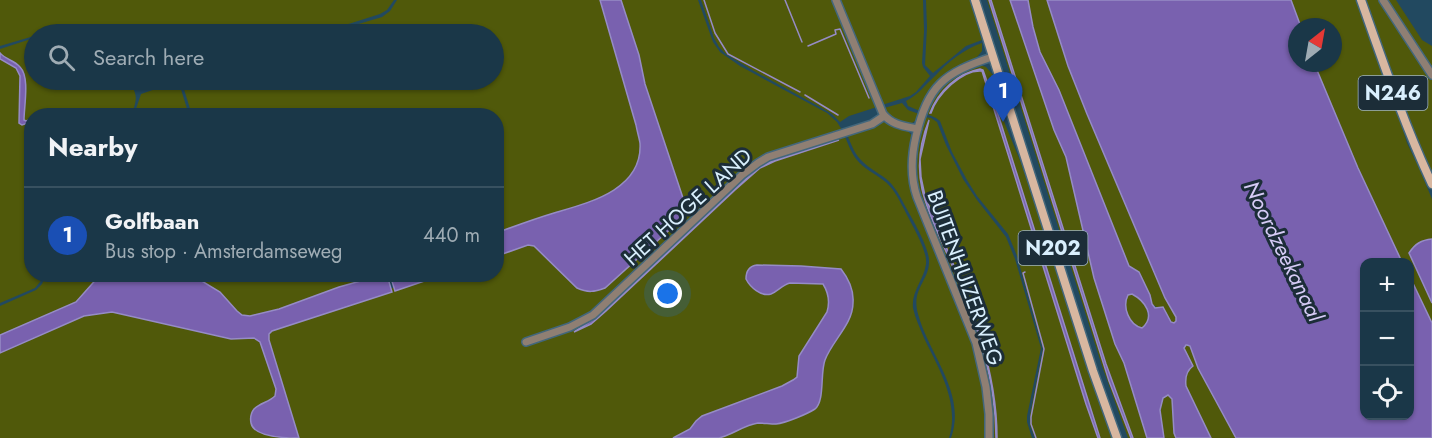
<!DOCTYPE html>
<meta charset="utf-8">
<style>
body{margin:0;font-family:Jost,sans-serif;background:#233f4f;color:#f1f3f6}
.controls{position:absolute;right:18px;bottom:18px;display:grid;overflow:hidden;border-radius:12px;box-shadow:0 2px 4px #0004}
.controls button{width:54px;height:54px;display:grid;place-items:center;padding:0;border:0;border-bottom:2px solid #385160;background:#1a3748;color:#f1f3f6;font:30px sans-serif}
.compass{position:absolute;left:1288px;top:18px;width:54px;height:54px;border-radius:50%;background:#1a3748;box-shadow:0 2px 4px #0004;rotate:31deg}
.you{position:absolute;left:668px;top:294px;width:21px;height:21px;margin:-15px;border:4px solid #fff;border-radius:50%;background:#1a73e8;box-shadow:0 0 0 9px #1a73e833}
.badge{display:grid;place-items:center;width:39px;height:39px;border-radius:50%;background:#fc9d53;color:#fff;font-size:20px;font-weight:700}
.pin{position:absolute;translate:-50% -50px;filter:drop-shadow(0 2px 3px #0008)}
.pin::after{content:'';position:absolute;top:32px;width:21px;height:18px;background:inherit;clip-path:polygon(0 0,100% 0,50% 100%)}
.list{margin:0;padding:0;list-style:none}
h2{display:flex;justify-content:space-between;align-items:center;height:78px;margin:0;padding:0 24px;font-size:26px}
h2 small{font-size:20px;font-weight:400;color:#9facb4}
.list li{display:grid;grid-template-columns:39px 1fr auto;gap:18px;align-items:center;box-sizing:border-box;height:96px;padding:0 24px;border-top:2px solid #385160}
.list b{display:block;font-size:22px;white-space:nowrap}
.list p{margin:0;font-size:20px;white-space:nowrap;color:#9facb4}
.list em{font-size:20px;font-style:normal;color:#9facb4}
.icon{flex:none;width:33px;height:33px;fill:none;stroke:currentColor;stroke-width:2;stroke-linecap:round;stroke-linejoin:round}
.map{position:relative;flex:none;width:1432px;height:438px;overflow:hidden}
.search{position:absolute;background:#1a3748;box-shadow:0 2px 4px #0004;left:24px;top:24px;width:480px;height:66px;display:flex;align-items:center;gap:15px;box-sizing:border-box;padding:0 21px;border-radius:33px;color:#9facb4;font-size:22px}
.panel{position:absolute;background:#1a3748;box-shadow:0 2px 4px #0004;left:24px;top:108px;width:480px;height:174px;border-radius:24px}
.map>svg:first-child{display:block}
</style>
<div class="map">
<svg width="1432" height="438" viewBox="0 0 1432 438">
<rect width="100%" height="100%" fill="#224960"/>
<!-- green -->
<path fill="#50590a" d="M 0,0 L 394,0 L 387,10 L 380,14 L 317,34 L 104,34 C 83,16 62,27 39,34 L 34,34 L 34,36 L 0,46 Z
M 397,0 L 698,0 L 713,42 L 720,52 L 740,66 L 827,113 L 837,122 L 842,130 L 764,156 L 598,309 L 563,332 L 581,325 L 599,314 L 741,179 L 767,160 L 844,135 C 848,143 851,153 857,160 C 863,168 874,173 883,180 C 893,187 898,198 904,209 C 910,222 928,250 926,264 C 924,280 911,291 913,308 C 915,318 920,328 924,338 C 939,369 960,403 949,438 L 0,438 L 0,306 L 36,290 L 42,284 L 46,275 L 387,274 L 391,289 L 394,287 L 390,275 L 496,274 L 496,116 L 192,115 L 182,83 L 183,80 L 494,80 L 494,34 L 325,34 L 382,17 L 390,11 Z
M 701,0 L 833,0 L 877,107 L 849,116 L 840,122 L 832,114 L 820,107 L 754,71 L 726,54 L 719,47 L 714,38 Z
M 839,0 L 923,0 L 924,31 L 922,63 L 923,67 L 930,76 L 916,92 L 910,96 L 882,105 Z
M 926,0 L 970,0 L 982,40 L 966,46 L 933,73 L 925,65 L 927,27 Z
M 987,0 L 1010,0 L 1054,130 L 1066,157 L 1094,278 L 1115,343 L 1124,363 L 1147,438 L 1128,438 L 1102,366 Z
M 1028,0 L 1047,0 L 1068,66 L 1087,114 L 1165,298 L 1176,317 L 1176,323 L 1171,322 L 1167,314 L 1152,304 L 1150,295 L 1129,266 L 1059,90 L 1040,52 L 1033,27 Z
M 1291,0 L 1357,0 L 1398,114 L 1407,143 L 1419,168 L 1432,199 L 1432,239 C 1425,240 1418,242 1413,247 L 1418,274 L 1432,303 L 1432,323 L 1410,277 L 1410,262 L 1402,262 L 1358,168 L 1314,63 L 1333,63 L 1333,27 L 1301,27 Z
M 1365,0 L 1381,0 L 1432,80 L 1432,173 L 1406,113 Z
M 1386,0 L 1396,0 L 1422,40 L 1432,46 L 1432,43 L 1432,71 Z
M 34,38 L 34,80 L 129,80 C 138,97 137,97 132,115 L 32,116 L 32,274 L 43,275 L 40,282 L 35,288 L 0,303 L 0,49 Z
M 982,43 L 982,51 L 977,57 L 952,71 L 930,92 L 920,111 L 908,106 L 906,101 C 918,95 925,85 935,76 C 948,62 964,49 982,43 Z
M 980,65 L 986,67 L 993,75 L 1000,108 L 1005,124 L 1021,163 L 1113,438 L 1035,438 L 1030,425 L 1030,415 L 1043,349 L 1017,256 L 1008,234 L 977,196 L 967,180 L 952,152 L 940,121 L 936,118 L 925,113 C 928,107 930,101 933,96 C 942,82 964,67 980,65 Z
M 176,82 L 179,83 L 189,115 L 134,115 L 141,94 Z
M 902,103 L 908,110 L 919,114 C 913,133 890,121 884,108 Z
M 924,117 L 931,118 L 937,122 L 946,145 L 963,179 L 977,200 L 1006,237 L 1015,259 L 1041,348 L 1027,416 L 1027,422 L 1032,438 L 992,438 L 984,366 L 923,207 L 914,174 L 916,148 Z
M 883,122 L 908,131 L 912,136 L 909,166 L 973,342 L 983,386 L 987,416 L 987,438 L 951,438 C 967,393 929,355 918,314 C 911,289 929,281 929,262 C 930,248 911,217 904,204 C 899,194 894,185 885,178 C 877,172 867,167 860,159 C 854,153 851,143 847,135 Z
M 1132,294 C 1145,301 1150,309 1147,324 L 1142,328 C 1129,325 1122,307 1128,295 Z
M 1186,345 L 1190,346 L 1198,368 L 1236,438 L 1211,438 L 1186,386 C 1185,378 1186,371 1192,366 L 1184,348 Z
M 1165,395 L 1168,395 L 1172,399 L 1174,433 L 1176,438 L 1164,438 C 1161,425 1157,407 1165,395 Z"/>
<!-- water -->
<path fill="#7961af" stroke="#968cc6" stroke-width="1.5" fill-rule="evenodd" d="M 600,0 L 621,0 L 639,55 L 645,84 L 683,198 C 686,210 684,216 676,224 L 605,288 C 594,292 588,293 577,288 L 534,246 L 528,245 L 497,256 L 496,233 C 515,226 534,219 554,213 C 588,203 643,190 640,143 C 639,137 637,131 636,125 Z
M 989,0 L 991,0 L 1106,364 L 1133,438 L 1131,438 L 1109,381 Z
M 1010,0 L 1028,0 L 1033,27 L 1040,52 L 1059,90 L 1129,266 L 1139,272 L 1150,295 L 1152,304 L 1155,308 L 1163,307 L 1171,322 L 1174,323 L 1176,321 L 1176,317 L 1165,298 L 1087,114 L 1068,66 L 1047,0 L 1291,0 L 1301,27 L 1297,27 L 1297,63 L 1314,63 L 1358,168 L 1402,262 L 1364,262 L 1364,416 L 1410,416 L 1410,277 L 1432,323 L 1432,438 L 1236,438 L 1198,368 L 1190,346 L 1187,345 L 1186,345 L 1184,348 L 1193,366 C 1186,371 1185,378 1186,386 L 1211,438 L 1176,438 L 1174,433 L 1172,399 L 1168,395 L 1163,398 L 1160,410 L 1164,438 L 1147,438 L 1124,363 L 1115,344 L 1094,278 L 1066,157 L 1054,130 ZM 1132,294 C 1145,301 1156,316 1142,328 C 1129,325 1122,307 1128,295 Z
M 0,53 C 6,60 14,60 20,67 C 30,77 24,106 24,120 L 26,121 L 31,119 L 31,122 L 22,125 L 19,123 L 20,76 L 16,68 L 0,59 Z
M 980,69 L 983,70 L 993,98 L 1100,438 L 1098,438 L 1086,404 L 982,71 C 962,69 937,95 931,113 L 930,113 C 938,91 958,73 980,69 Z
M 929,120 L 920,159 L 921,177 L 925,196 C 956,274 997,351 997,438 L 996,438 C 996,379 977,324 954,270 C 944,245 928,216 922,189 C 917,166 920,142 929,120 Z
M 839,140 L 775,161 L 760,168 L 735,190 L 606,311 L 591,324 L 574,332 L 600,315 L 755,170 L 773,160 Z
M 1432,239 L 1432,303 L 1409,253 C 1415,244 1421,240 1432,239 Z
M 757,265 L 801,266 L 841,269 C 848,278 854,291 853,303 C 853,324 832,341 825,360 C 820,373 825,401 815,409 C 807,414 786,423 776,424 C 770,424 764,423 758,423 C 744,425 732,435 719,438 C 707,438 686,438 673,438 L 690,429 L 696,421 L 702,416 L 782,386 L 793,380 L 797,377 L 799,356 L 827,312 C 830,302 828,292 823,284 L 790,283 C 782,285 778,291 771,294 C 761,297 750,287 746,279 C 746,271 749,266 757,265 Z
M 100,275 L 192,275 L 220,292 L 237,311 L 242,315 L 250,316 L 279,309 L 339,287 L 382,275 L 387,275 L 392,292 L 272,331 L 269,334 L 269,340 L 299,438 C 287,438 254,438 251,423 C 250,418 251,413 254,409 C 260,403 269,402 275,396 L 276,389 L 260,342 L 254,338 L 231,339 L 112,312 L 84,316 L 0,353 L 0,335 L 76,302 Z
M 390,275 L 390,274 L 442,275 L 395,291 Z"/>
<g fill="none" stroke-linecap="round" stroke-linejoin="round">
<!-- stream -->
<path stroke="#968cc6" stroke-width="1.5" d="M 704,0 L 715,33 L 728,54 L 800,92
M 785,0 L 802,42
M 808,46 L 836,34 L 835,30 L 840,29 L 869,98
M 805,95 L 838,115
M 1025,272 L 1023,273 L 1044,349 L 1031,417 L 1031,424 L 1036,438"/>
<!-- minor casing -->
<g stroke="#43677c" stroke-width="10">
<path id="minor" d="M 836,0 L 883,114 C 892,125 904,126 918,129
M 1383,0 L 1432,75
M 526,342 L 570,327 L 593,315 L 742,175 L 758,163 L 768,157 L 872,124 L 884,116
M 989,438 L 989,414 L 986,387 L 976,343 L 917,197 C 910,176 911,157 916,136 C 928,85 944,73 992,57"/>
</g>
<!-- major casing -->
<g stroke="#43677c" stroke-width="11">
<path id="major" d="M 975,0 L 1093,371 L 1117,438
M 1361,0 C 1383,62 1404,124 1432,184"/>
</g>
<!-- minor -->
<use href="#minor" stroke="#8f7f73" stroke-width="7"/>
<!-- major -->
<use href="#major" stroke="#d8b7a0" stroke-width="8"/>
</g>
<g text-anchor="middle" stroke-width="6" stroke-linejoin="round" paint-order="stroke">
<!-- shield labels -->
<g fill="#1c2d38" stroke="#a0b5c2" stroke-width="1.5">
<rect x="1358.5" y="76" width="69" height="34" rx="4.5"/>
<rect x="1018.5" y="231" width="69" height="34" rx="4.5"/>
</g>
<g font-size="20" font-weight="bold" fill="#d9effd">
<text x="1393" y="100">N246</text>
<text x="1053" y="255">N202</text>
</g>
<!-- street labels -->
<g font-size="21" fill="#d9effd" stroke="#1c2d38">
<text transform="translate(688 207) rotate(-42)" y="7">HET HOGE LAND</text>
<text transform="translate(965 278) rotate(70)" y="7">BUITENHUIZERWEG</text>
</g>
<!-- water labels -->
<g font-size="22" font-style="italic" fill="#d6cbf6" stroke="#1c2d38">
<text transform="translate(1284 251) rotate(64)" y="8">Noordzeekanaal</text>
</g>
</g>
</svg>
<div class="controls">
<button>+</button>
<button>−</button>
<button><svg class="icon" aria-label="locate" viewBox="0 0 24 24"><circle cx="12" cy="12" r="6"/><path d="M12 2v4M12 18v4M2 12h4M18 12h4"/></svg></button>
</div>
<svg class="compass" viewBox="-18 -18 36 36"><path d="M0-13l5 13h-10z" fill="#e53935"/><path d="M0 13l5-13h-10z" fill="#9facb4"/></svg>
<div class="you"></div>
<div class="pin badge" style="left:1003px;top:122px;background:#1a4fb4">1</div>
<div class="search"><svg class="icon" aria-label="search" viewBox="0 0 24 24"><circle cx="10" cy="10" r="6"/><path d="M15 15l6 6"/></svg>Search here</div>
<section class="panel">
<h2>Nearby<small></small></h2>
<ul class="list">
<li><span class="badge" style="background:#1a4fb4">1</span><div><b>Golfbaan</b><p>Bus stop · Amsterdamseweg</p></div><em>440 m</em></li>
</ul>
</section>
</div>
